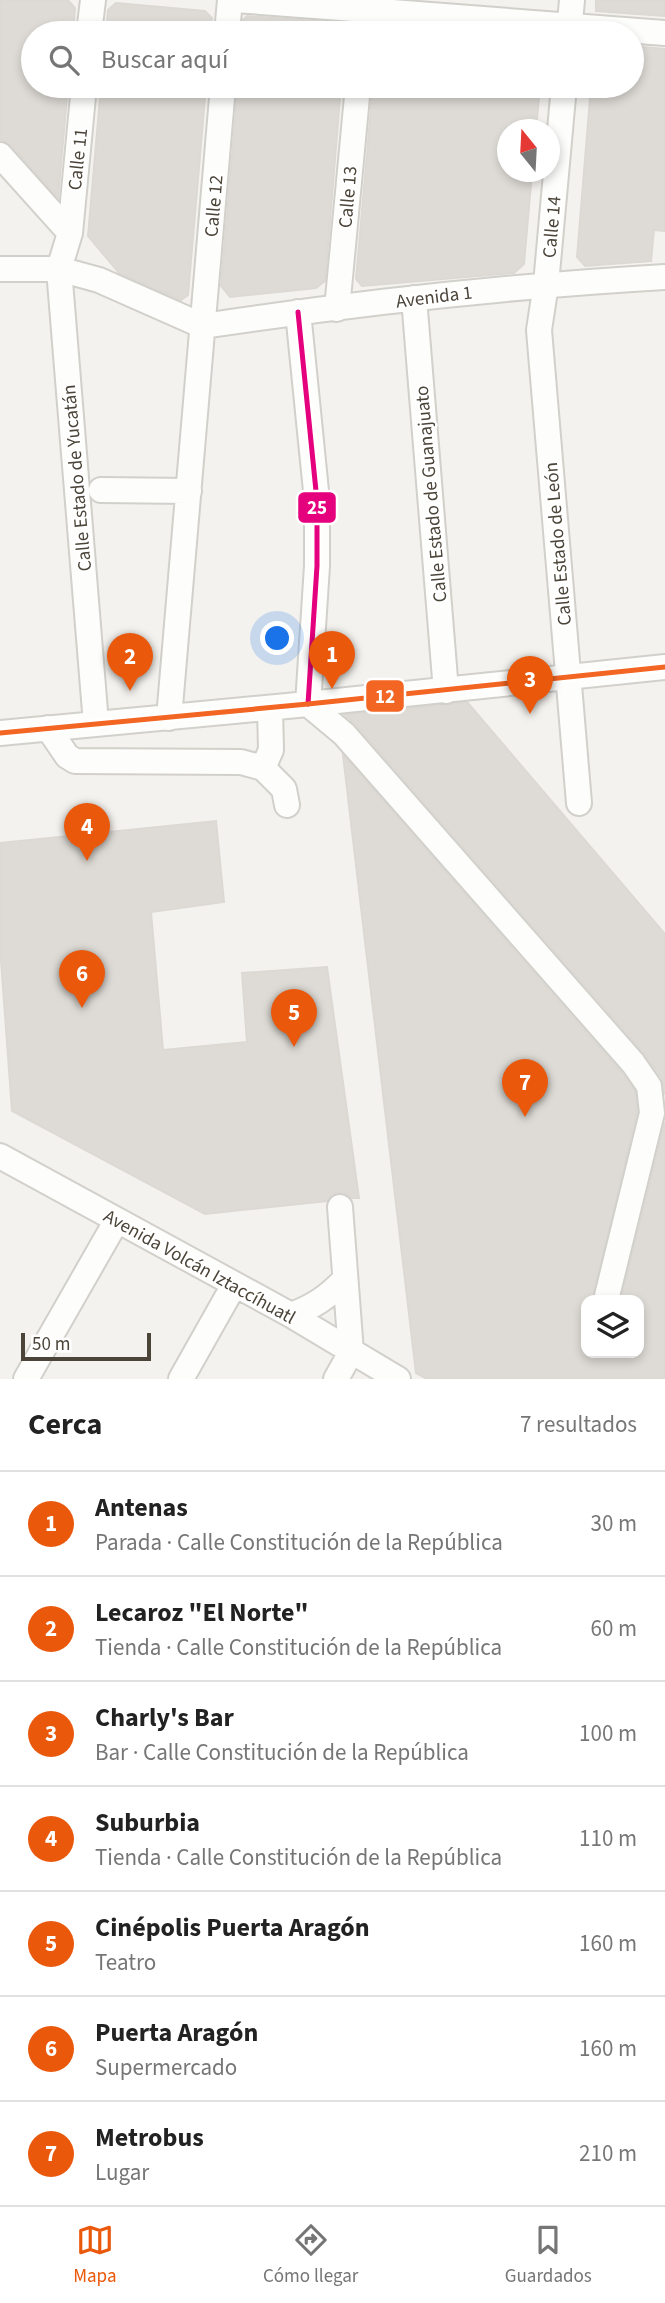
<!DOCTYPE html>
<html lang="es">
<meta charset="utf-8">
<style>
body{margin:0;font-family:"Source Sans 3",sans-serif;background:#f6f6f6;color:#222}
.controls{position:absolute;right:21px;bottom:21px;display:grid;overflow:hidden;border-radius:14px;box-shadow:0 4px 10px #0003}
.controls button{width:63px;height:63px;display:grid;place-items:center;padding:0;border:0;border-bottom:2px solid #e0e0e0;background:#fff;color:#222;font:35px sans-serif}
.compass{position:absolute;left:497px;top:119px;width:63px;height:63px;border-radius:50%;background:#fff;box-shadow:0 4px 10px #0003;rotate:342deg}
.scale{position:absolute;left:21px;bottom:18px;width:130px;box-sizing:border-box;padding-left:7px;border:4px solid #4b4439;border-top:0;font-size:19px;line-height:24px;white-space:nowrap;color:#4b4439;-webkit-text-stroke:5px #fff;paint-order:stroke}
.you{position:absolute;left:278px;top:639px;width:24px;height:24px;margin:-18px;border:5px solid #fff;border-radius:50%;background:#1a73e8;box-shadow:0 0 0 10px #1a73e833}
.badge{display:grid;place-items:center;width:46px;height:46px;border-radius:50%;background:#ea580c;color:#fff;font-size:23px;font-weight:700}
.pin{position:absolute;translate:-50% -58px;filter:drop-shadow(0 2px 4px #0008)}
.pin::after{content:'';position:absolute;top:37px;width:24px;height:21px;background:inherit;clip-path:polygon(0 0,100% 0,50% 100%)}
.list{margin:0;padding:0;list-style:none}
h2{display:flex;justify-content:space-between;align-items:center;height:91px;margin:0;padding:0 28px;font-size:30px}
h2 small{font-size:23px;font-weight:400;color:#767676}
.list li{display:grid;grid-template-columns:46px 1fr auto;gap:21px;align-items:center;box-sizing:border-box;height:105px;padding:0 28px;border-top:2px solid #e0e0e0}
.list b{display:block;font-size:26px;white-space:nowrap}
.list p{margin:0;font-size:23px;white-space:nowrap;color:#767676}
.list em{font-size:23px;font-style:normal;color:#767676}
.icon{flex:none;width:38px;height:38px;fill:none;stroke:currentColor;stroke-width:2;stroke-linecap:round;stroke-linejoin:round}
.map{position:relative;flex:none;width:665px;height:1379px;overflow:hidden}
.search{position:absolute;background:#fff;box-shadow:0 4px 10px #0003;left:21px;right:21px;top:21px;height:77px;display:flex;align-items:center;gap:18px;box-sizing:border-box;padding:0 24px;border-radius:38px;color:#767676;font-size:26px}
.sheet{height:826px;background:#fff}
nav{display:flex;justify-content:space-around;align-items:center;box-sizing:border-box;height:98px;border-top:2px solid #e0e0e0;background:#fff;font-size:19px;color:#767676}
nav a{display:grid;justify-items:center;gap:4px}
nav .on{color:#ea580c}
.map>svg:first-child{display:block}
</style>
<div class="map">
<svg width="665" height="1379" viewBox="0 0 665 1379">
<rect width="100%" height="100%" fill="#f4f2ee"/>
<!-- building -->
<path fill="#dedbd6" stroke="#dcd9d4" stroke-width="2" d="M 0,0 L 68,0 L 75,8 L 73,33 L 33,33 L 33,86 L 68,86 L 58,198 L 11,145 L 0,139 Z
M 596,0 L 665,0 L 665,16 L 596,11 Z
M 116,3 L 205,11 L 212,18 L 210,33 L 106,33 L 108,10 Z
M 247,16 L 341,23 L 348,33 L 242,33 L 243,20 Z
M 632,46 L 665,49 L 665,231 L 654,230 L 651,261 L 585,266 L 577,257 L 591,86 L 632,86 Z
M 101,86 L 206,86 L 188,295 L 181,300 L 119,273 L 88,236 Z
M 238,86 L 341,86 L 325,281 L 316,288 L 230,297 L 221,286 Z
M 373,86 L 540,86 L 536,130 L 508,130 L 508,172 L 532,172 L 524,264 L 514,273 L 362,286 L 356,279 Z
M 467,702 L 665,934 L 665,1095 L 662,1078 L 644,1053 L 355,724 L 345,715 Z
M 343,755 L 621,1072 L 635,1091 L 637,1112 L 592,1300 L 586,1300 L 586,1353 L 639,1353 L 639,1300 L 621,1300 L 665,1122 L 665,1379 L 427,1379 L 416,1373 Z
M 216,821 L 224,902 L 151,912 L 163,1050 L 247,1042 L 242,973 L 327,967 L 359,1198 L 352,1198 L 346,1193 L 338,1192 L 331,1195 L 327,1201 L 205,1214 L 12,1111 L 0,947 L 0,843 Z"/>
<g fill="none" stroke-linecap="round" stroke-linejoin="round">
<!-- minor casing -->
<g stroke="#d2d0cb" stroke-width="28">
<path id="minor" d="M 236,0 L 665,33
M 89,33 L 93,0
M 227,33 L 230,0
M 363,33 L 366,0
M 569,33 L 572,0
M 84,86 L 70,233 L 59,269 L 96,724
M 564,86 L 546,284 L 539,330 L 579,803
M 0,155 L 70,233
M 0,269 L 59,269 L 99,280 L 203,326
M 414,298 L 446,691
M 337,309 L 358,86
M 298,312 L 317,501 L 317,566 L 308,704 L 344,734 L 633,1063 L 649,1086 L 652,1113 L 606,1300
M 203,326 C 356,303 510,286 665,277
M 101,490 L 189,491
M 169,718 L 223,86
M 48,728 L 67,756 L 75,761 L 241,762 L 263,768 L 284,789 L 287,805
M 0,733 L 308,704 L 665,667
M 263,768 L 271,750 L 270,708
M 0,1156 L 291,1315 L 398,1379
M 291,1315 C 313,1307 328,1297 344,1280
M 26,1379 L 117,1220
M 181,1379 L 234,1285
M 336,1379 L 351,1352 L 340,1207"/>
</g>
<!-- minor -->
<use href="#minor" stroke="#fdfdfc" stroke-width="24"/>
<!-- bus-1 casing -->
<g stroke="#fff" stroke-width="10">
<path id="bus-1" d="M 298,312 L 317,501 L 317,566 L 308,704"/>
</g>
<!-- bus-2 casing -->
<g stroke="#fff" stroke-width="10">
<path id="bus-2" d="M 0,733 L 308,704 L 665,667"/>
</g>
<!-- bus-1 -->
<use href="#bus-1" stroke="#e5007d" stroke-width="5"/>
<!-- bus-2 -->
<use href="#bus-2" stroke="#f26522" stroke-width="5"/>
</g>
<g text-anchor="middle" stroke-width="5" stroke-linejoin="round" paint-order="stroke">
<!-- street labels -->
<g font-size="19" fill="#4b4439" stroke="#fff">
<text transform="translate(77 159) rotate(-84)" y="7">Calle 11</text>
<text transform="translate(347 197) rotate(-85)" y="7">Calle 13</text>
<text transform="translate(213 206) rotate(-85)" y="7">Calle 12</text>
<text transform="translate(551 227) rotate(-85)" y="7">Calle 14</text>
<text transform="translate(434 296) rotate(-7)" y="7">Avenida 1</text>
<text transform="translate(76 478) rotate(-95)" y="7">Calle Estado de Yucatán</text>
<text transform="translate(430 494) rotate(-95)" y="7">Calle Estado de Guanajuato</text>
<text transform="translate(557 544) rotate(-95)" y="7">Calle Estado de León</text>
<text transform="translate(200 1266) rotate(29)" y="7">Avenida Volcán Iztaccíhuatl</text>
</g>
</g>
<g stroke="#fff" stroke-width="2.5">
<rect x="297" y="491" width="40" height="33" rx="7" fill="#e5007d"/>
<rect x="365" y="679" width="40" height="34" rx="7" fill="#f26522"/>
</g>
<g font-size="19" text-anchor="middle" font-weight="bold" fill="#fff">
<text x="317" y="514">25</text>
<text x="385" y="703">12</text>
</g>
</svg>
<div class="controls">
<button><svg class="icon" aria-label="layers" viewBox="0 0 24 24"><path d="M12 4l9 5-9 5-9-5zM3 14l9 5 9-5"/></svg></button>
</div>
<svg class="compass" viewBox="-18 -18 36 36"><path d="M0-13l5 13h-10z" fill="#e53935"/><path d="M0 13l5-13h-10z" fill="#767676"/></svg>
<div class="scale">50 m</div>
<div class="you"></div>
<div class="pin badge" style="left:332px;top:689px">1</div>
<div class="pin badge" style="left:130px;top:691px">2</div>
<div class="pin badge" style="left:530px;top:714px">3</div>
<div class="pin badge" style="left:87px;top:861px">4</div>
<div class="pin badge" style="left:294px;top:1047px">5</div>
<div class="pin badge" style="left:82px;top:1008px">6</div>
<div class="pin badge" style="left:525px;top:1117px">7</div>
<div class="search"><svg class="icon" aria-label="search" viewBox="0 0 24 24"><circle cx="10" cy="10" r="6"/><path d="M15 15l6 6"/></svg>Buscar aquí</div>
</div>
<section class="sheet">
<h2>Cerca<small>7 resultados</small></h2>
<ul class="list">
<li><span class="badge">1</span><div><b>Antenas</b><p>Parada · Calle Constitución de la República</p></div><em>30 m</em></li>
<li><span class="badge">2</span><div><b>Lecaroz &quot;El Norte&quot;</b><p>Tienda · Calle Constitución de la República</p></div><em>60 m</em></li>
<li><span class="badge">3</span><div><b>Charly's Bar</b><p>Bar · Calle Constitución de la República</p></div><em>100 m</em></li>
<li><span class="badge">4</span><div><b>Suburbia</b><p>Tienda · Calle Constitución de la República</p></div><em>110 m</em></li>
<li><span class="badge">5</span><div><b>Cinépolis Puerta Aragón</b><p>Teatro</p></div><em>160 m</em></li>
<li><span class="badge">6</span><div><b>Puerta Aragón</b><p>Supermercado</p></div><em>160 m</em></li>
<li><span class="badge">7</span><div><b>Metrobus</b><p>Lugar</p></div><em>210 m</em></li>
</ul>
</section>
<nav>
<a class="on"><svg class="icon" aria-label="map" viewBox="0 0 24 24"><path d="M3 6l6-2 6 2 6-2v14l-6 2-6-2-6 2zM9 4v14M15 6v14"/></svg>Mapa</a>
<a><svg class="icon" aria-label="directions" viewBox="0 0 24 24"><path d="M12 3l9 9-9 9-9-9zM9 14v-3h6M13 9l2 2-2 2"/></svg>Cómo llegar</a>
<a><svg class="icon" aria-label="saved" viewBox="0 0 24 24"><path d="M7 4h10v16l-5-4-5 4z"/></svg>Guardados</a>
</nav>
